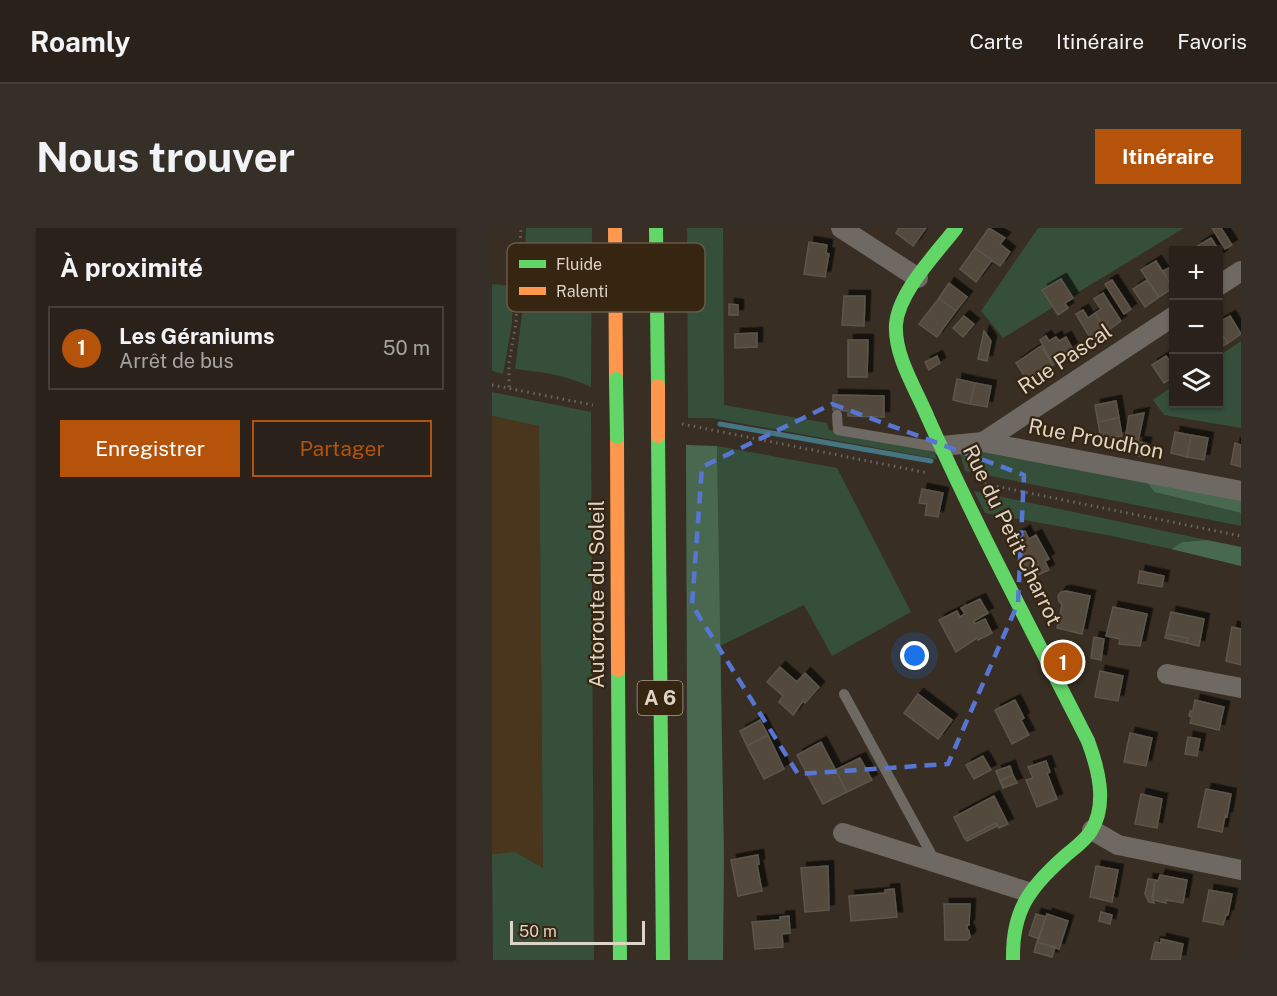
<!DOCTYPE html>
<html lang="fr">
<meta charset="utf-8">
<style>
body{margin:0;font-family:"Public Sans",sans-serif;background:#362f27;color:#f1f3f6}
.controls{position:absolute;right:18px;top:18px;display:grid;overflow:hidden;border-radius:0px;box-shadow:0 2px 4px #0004}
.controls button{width:54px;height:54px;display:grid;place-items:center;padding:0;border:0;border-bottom:2px solid #463f39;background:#2a221a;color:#f1f3f6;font:30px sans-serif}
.scale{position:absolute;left:18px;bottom:15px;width:135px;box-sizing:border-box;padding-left:6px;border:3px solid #ddd3c6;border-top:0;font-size:16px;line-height:21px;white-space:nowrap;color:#ddd3c6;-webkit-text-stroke:4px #352511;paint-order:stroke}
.you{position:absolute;left:423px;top:428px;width:21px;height:21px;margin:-15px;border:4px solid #fff;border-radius:50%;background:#1a73e8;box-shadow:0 0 0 9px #1a73e833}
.badge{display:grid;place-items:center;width:39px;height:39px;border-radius:50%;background:#b45309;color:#fff;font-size:20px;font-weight:700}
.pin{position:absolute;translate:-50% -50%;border:3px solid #fff;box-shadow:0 2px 6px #0006}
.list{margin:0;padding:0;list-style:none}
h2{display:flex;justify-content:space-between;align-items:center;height:78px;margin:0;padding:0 24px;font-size:26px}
h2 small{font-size:20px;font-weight:400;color:#a5a4a2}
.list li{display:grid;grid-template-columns:39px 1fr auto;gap:18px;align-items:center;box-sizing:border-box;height:84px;margin:0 12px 12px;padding:0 12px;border:2px solid #463f39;border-radius:0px}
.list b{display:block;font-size:22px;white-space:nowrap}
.list p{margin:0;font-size:20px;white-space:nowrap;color:#a5a4a2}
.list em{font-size:20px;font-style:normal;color:#a5a4a2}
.actions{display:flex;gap:12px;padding:18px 24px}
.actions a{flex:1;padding:14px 0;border:2px solid #b45309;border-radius:0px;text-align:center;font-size:21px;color:#b45309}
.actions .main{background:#b45309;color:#fff}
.icon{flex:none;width:33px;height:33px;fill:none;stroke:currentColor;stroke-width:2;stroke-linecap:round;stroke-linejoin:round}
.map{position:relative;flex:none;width:749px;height:732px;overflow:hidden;border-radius:0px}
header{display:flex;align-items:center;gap:36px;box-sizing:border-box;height:84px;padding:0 30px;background:#2a221a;border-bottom:2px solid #463f39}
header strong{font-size:28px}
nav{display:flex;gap:33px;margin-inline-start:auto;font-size:21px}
.intro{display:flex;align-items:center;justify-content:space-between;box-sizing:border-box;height:144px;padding:0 36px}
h1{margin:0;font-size:42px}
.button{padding:15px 27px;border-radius:0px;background:#b45309;color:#fff;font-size:21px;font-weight:700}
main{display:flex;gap:36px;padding:0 36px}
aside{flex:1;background:#2a221a;border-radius:0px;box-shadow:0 2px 4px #0004}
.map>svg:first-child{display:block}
</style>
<header>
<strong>Roamly</strong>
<nav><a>Carte</a><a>Itinéraire</a><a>Favoris</a></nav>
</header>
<div class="intro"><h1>Nous trouver</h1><a class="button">Itinéraire</a></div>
<main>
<aside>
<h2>À proximité<small></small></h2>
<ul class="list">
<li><span class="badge">1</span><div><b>Les Géraniums</b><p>Arrêt de bus</p></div><em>50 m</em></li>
</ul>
<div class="actions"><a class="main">Enregistrer</a><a>Partager</a></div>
</aside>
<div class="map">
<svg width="749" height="732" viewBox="0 0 749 732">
<defs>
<filter id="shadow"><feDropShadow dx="5.5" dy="-5.5" stdDeviation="0" flood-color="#0009"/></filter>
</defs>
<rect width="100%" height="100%" fill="#382e23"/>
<!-- built -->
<path fill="#49361d" d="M 0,188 L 47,198 L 51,640 L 23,624 L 0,626 Z"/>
<!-- green -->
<path fill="#354f3a" d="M 34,0 L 100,0 L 99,159 C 73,147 52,144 23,141 L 30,86 Z
M 195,0 L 231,0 L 232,177 L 335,195 L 337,202 L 441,222 L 445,231 L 220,190 L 196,190 Z
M 546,0 L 692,0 L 511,110 L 489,83 Z
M 0,56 L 21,58 L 20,96 L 11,146 L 0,143 Z
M 749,113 L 749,200 L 672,187 L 661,172 L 681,158 L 682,176 L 726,176 L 727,128 Z
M 0,164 L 99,184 L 102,732 L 1,732 L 0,626 L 23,624 L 51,640 L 47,198 L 0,188 Z
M 225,218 L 345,240 L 419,384 L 340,428 L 312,377 L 228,418 Z
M 467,222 L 493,223 L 653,251 L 662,264 L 749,285 L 749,298 L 473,243 Z
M 482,263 L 715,312 L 690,314 L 679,321 L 620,308 L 493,285 Z"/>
<!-- forest -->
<path fill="#486950" d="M 194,217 L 225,218 L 232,630 L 231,732 L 196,732 Z
M 653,251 L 749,270 L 749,285 L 662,264 Z
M 715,312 L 749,319 L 749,338 L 679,321 L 690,314 Z"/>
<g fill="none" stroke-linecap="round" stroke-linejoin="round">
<!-- stream -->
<path stroke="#457582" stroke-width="5" d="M 228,196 L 439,233"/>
</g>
<!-- building -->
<path fill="#52483c" stroke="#5d564c" stroke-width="1.5" filter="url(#shadow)" d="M 407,0 L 434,0 L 421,18 L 404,5 Z
M 497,0 L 513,10 L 508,16 L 518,24 L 508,38 L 483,20 Z
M 720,0 L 729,0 L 740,17 L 733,21 Z
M 719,10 L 730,27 L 726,30 L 726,22 L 707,22 L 704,19 Z
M 317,14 L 335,17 L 334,25 L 337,26 L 333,49 L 312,46 Z
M 483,20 L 500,32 L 484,54 L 468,41 Z
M 664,33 L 681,60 L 667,69 L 649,42 Z
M 682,37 L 682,55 L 679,57 L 671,43 Z
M 569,51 L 581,70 L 573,75 L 576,80 L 566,87 L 550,62 Z
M 620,52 L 639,81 L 632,86 L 613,56 Z
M 655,52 L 667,69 L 653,79 L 641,61 Z
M 457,55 L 475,69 L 464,83 L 447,70 Z
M 611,65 L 629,93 L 615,103 L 603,85 L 609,81 L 602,71 Z
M 352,68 L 373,68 L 372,98 L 350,97 Z
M 447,70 L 464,83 L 445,109 L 427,96 Z
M 237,76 L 246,77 L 246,87 L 237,87 Z
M 591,82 L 596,90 L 603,85 L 615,103 L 600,113 L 584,86 Z
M 472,88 L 482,96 L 471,109 L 461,100 Z
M 738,88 L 749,106 L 736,115 L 726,101 L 726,95 Z
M 726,101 L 736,115 L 726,121 Z
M 492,103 L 499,113 L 495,133 L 486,131 Z
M 265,105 L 265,119 L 243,120 L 243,106 Z
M 554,108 L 557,113 L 564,109 L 567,113 L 574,109 L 580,120 L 574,124 L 576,127 L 561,137 L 548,112 Z
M 356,112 L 376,112 L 375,149 L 356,149 Z
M 549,118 L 561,137 L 536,153 L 524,135 Z
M 445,128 L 448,135 L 437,142 L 433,134 Z
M 674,128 L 682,139 L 682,148 L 672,155 L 660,137 Z
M 465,151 L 483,155 L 478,176 L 461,172 Z
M 483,155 L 499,158 L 495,179 L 478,176 Z
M 341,167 L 392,168 L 392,189 L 356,188 L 356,183 L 341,182 Z
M 624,173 L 627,190 L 606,194 L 603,177 Z
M 652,185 L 646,214 L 633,212 L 637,188 Z
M 627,190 L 630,208 L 609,211 L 606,194 Z
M 683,204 L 699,207 L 695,229 L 679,225 Z
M 699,207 L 716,210 L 712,232 L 695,229 Z
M 646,214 L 654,215 L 651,229 L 644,227 Z
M 743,215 L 749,217 L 749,239 L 739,236 Z
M 430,261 L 451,265 L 446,289 L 433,287 L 435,276 L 427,275 Z
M 533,303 L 537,311 L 544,307 L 557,331 L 553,333 L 557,342 L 540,350 L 520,310 Z
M 648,343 L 672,348 L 670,359 L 646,355 Z
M 574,363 L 598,368 L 590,406 L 565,400 L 570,377 L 567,373 L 566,368 L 569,364 Z
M 488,371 L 496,385 L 482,393 L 483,396 L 493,391 L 500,405 L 486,412 L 485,410 L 464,424 L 447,392 L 465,383 L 468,389 L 473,386 L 469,380 Z
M 621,379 L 655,386 L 648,418 L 627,416 L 628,411 L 614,408 Z
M 679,384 L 712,391 L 707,418 L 695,415 L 696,410 L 674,406 Z
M 740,399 L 749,401 L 749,437 L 734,433 Z
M 674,406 L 696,410 L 695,415 L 673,410 Z
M 602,409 L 612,411 L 609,432 L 599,430 Z
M 288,439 L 305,454 L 313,445 L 327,459 L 313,475 L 311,473 L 301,487 L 287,474 L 291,468 L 275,454 Z
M 608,443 L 631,448 L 626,473 L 603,469 Z
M 426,466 L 460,492 L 446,511 L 412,485 Z
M 523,472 L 532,490 L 529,492 L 537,507 L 520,516 L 503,482 Z
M 703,472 L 732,479 L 727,502 L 698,495 L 700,489 L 697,488 L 698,483 L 701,483 Z
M 268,492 L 276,507 L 255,518 L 248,503 Z
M 638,505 L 660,510 L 654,538 L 632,534 Z
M 276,507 L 292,541 L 272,551 L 255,518 Z
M 696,509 L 708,511 L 705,528 L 693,526 Z
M 329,514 L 355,564 L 331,576 L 305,527 Z
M 491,528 L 499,542 L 482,551 L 474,537 Z
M 368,530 L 380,552 L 355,564 L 343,542 Z
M 554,533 L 558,544 L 555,545 L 565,571 L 545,579 L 534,552 L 541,550 L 536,539 Z
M 518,538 L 521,547 L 508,553 L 504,543 Z
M 521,547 L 525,555 L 511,560 L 508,553 Z
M 714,561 L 739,566 L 735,589 L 733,588 L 730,604 L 706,599 Z
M 649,566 L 670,571 L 665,600 L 643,596 Z
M 502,568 L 516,596 L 507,600 L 504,595 L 473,611 L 462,589 Z
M 504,595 L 505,598 L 475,613 L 473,611 Z
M 266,627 L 267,636 L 265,637 L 270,663 L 246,668 L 239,632 Z
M 336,638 L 337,682 L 313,684 L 309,640 Z
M 604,638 L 626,642 L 620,674 L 598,669 Z
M 668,647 L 695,652 L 691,675 L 674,672 L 674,675 L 661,672 L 663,652 L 666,653 Z
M 656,651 L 663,652 L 660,669 L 662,675 L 657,674 L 653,666 Z
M 402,661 L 405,689 L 359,693 L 357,668 L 393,665 L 393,662 Z
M 717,662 L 740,666 L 736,687 L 734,687 L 731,697 L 711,693 Z
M 452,676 L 478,676 L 477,697 L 475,697 L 475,701 L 477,703 L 478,709 L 475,712 L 453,712 Z
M 609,684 L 620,687 L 618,696 L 607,693 Z
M 544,686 L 554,689 L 547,711 L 537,707 Z
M 555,686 L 576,693 L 567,721 L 545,714 Z
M 297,688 L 298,705 L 290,706 L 291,719 L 263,721 L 260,694 L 288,692 L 288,689 Z
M 669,711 L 691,716 L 688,732 L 659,732 L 663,714 L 669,715 Z
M 545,714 L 563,719 L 560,729 L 542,724 Z"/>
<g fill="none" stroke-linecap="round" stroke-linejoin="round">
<!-- path -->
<path stroke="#6d6660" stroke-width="3" stroke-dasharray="1.5 4.5" stroke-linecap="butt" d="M 0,157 L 101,177
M 17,159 L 17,135 L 24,95 L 29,0
M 190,196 L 436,245
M 493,256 L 749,308"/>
<!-- lane -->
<path stroke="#6f6964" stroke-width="10" d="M 345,187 L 346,202 L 445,219
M 352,466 L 443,633"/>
<!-- street -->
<path stroke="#6f6964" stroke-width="20" d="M 349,0 L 426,50
M 726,58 L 749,43
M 491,214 L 682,88
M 450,218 L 491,214 L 749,263
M 675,446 L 749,460
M 600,602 L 626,617 L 749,642
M 351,605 L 536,664"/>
<!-- fast -->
<path stroke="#63d668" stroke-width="14" d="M 164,0 L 166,158
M 464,0 C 445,25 407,63 404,96 C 402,128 424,161 436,190 C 485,300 542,406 596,513 C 606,540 616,576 599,603 C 593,613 581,621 572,629 C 537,660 520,683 521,732
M 166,208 L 171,732
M 126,442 L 128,732"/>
<!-- slow -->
<path stroke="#ff974d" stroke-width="14" d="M 123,0 L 124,151
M 125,209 L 126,442"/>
<!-- fast-bridge -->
<path stroke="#63d668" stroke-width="14" d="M 124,151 L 125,209"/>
<!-- slow-bridge -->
<path stroke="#ff974d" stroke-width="14" d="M 166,158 L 166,208"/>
</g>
<!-- marked area -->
<path fill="none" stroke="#5776d3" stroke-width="4.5" stroke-dasharray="12 8" stroke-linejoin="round" d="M 340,176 L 532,247 L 526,375 L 456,536 L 306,546 L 200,377 L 210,239 Z"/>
<g text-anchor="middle" stroke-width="4.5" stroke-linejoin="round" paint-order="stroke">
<!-- shield labels -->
<rect fill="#352511" stroke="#ab9f90" stroke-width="1.5" x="145.5" y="453" width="45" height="34" rx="4.5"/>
<g font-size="20" font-weight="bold" fill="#ddd3c6">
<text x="168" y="477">A 6</text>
</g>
<!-- street labels -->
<g font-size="21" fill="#ddd3c6" stroke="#352511">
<text transform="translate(573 131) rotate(-34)" y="7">Rue Pascal</text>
<text transform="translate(604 211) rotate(11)" y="7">Rue Proudhon</text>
<text transform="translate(520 307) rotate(64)" y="7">Rue du Petit Charrot</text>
<text transform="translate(105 366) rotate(-90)" y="7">Autoroute du Soleil</text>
</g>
</g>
<!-- legend -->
<rect x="15" y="15" width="198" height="69" rx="9" fill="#352511" stroke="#675947" stroke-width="1.5"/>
<rect x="27" y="32" width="27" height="8" fill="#63d668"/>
<rect x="27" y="59" width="27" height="8" fill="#ff974d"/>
<g font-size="16" fill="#ddd3c6">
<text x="64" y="42">Fluide</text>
<text x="64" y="69">Ralenti</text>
</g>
</svg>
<div class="controls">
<button>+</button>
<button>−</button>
<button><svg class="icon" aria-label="layers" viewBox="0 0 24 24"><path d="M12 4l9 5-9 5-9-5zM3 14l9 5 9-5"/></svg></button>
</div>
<div class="scale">50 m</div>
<div class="you"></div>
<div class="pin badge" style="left:571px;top:434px">1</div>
</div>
</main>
